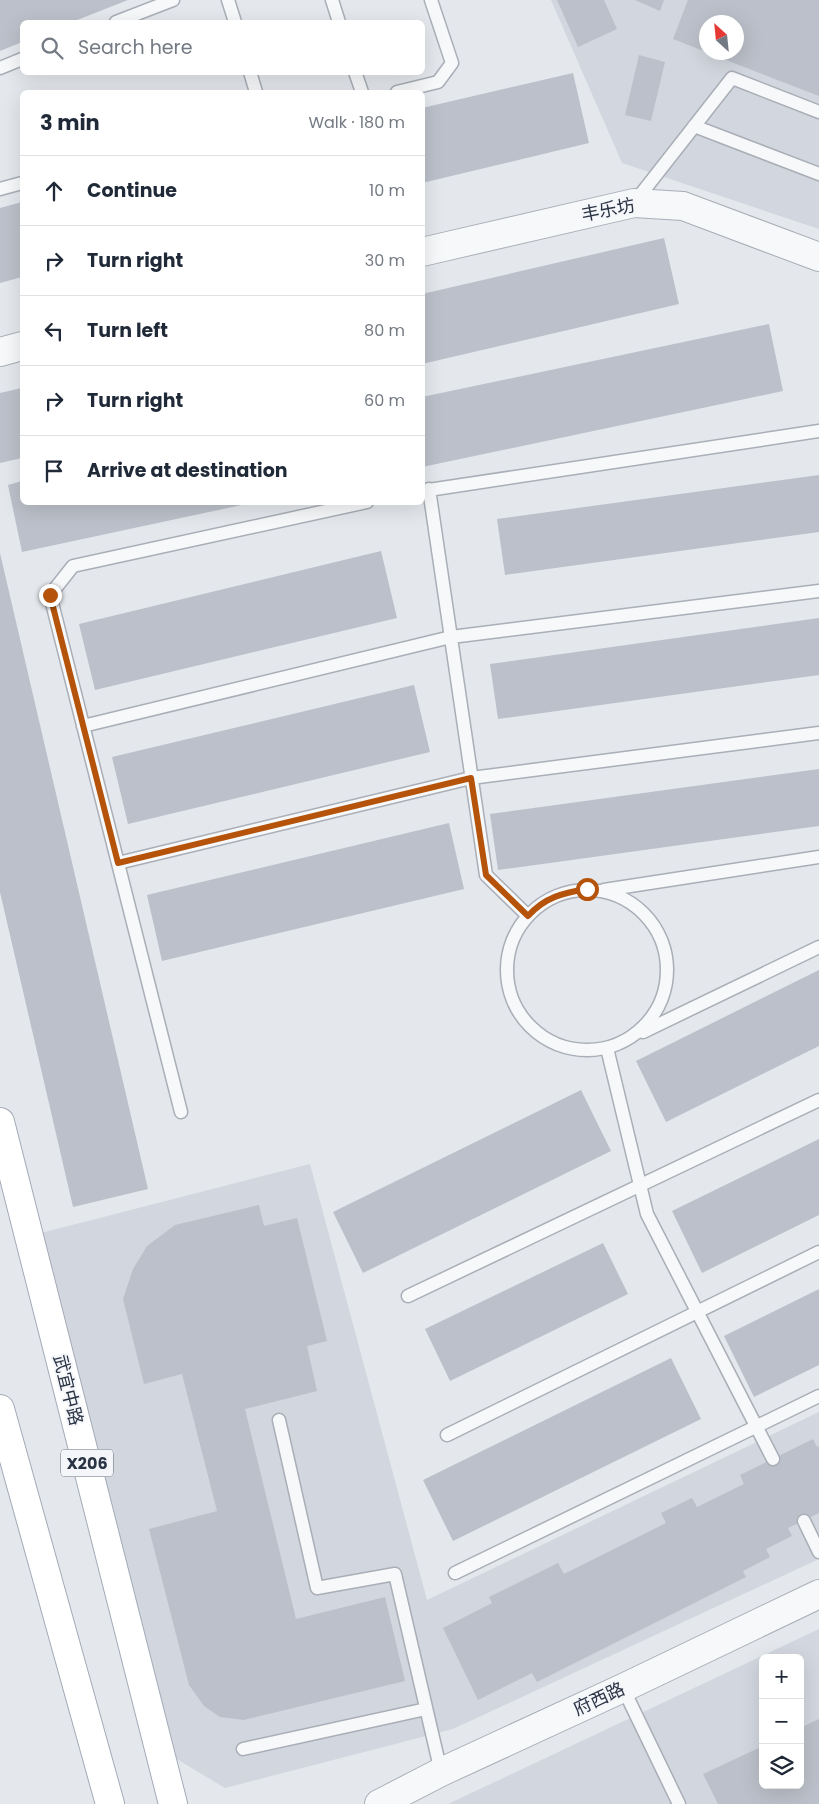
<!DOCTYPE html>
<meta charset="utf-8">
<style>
body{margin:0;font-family:Poppins,"Noto Sans SC",sans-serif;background:#f6f6f7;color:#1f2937}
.controls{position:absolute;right:15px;bottom:15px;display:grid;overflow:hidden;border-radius:8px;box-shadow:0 5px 20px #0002}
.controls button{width:45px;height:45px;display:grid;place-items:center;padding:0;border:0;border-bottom:1px solid #e0e1e3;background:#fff;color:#1f2937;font:25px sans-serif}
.compass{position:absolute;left:699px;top:15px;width:45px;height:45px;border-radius:50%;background:#fff;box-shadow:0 5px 20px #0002;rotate:333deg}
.stop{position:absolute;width:15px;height:15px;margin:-11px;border:4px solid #b45309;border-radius:50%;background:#fff}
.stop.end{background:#b45309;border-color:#fff;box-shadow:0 1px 5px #0008}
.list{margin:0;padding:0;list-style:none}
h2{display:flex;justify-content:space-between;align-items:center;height:65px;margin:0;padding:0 20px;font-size:21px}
h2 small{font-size:16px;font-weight:400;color:#747a83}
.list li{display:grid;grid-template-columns:32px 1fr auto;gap:15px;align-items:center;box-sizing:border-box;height:70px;padding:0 20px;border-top:1px solid #e0e1e3}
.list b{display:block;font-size:19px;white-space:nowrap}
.list em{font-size:16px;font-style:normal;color:#747a83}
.icon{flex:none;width:28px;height:28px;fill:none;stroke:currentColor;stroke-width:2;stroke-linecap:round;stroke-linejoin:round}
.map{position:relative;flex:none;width:819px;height:1804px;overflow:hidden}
.search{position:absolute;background:#fff;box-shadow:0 5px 20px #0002;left:20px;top:20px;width:405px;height:55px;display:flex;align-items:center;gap:12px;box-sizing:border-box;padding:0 18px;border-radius:8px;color:#747a83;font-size:19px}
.panel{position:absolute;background:#fff;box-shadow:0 5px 20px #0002;left:20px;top:90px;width:405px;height:415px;border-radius:8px}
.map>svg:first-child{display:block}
</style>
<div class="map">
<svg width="819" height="1804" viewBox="0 0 819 1804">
<rect width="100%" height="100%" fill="#e4e7ec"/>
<!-- built -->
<path fill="#d2d6de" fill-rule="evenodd" d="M 551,0 L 819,0 L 819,229 L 622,163 ZM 706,22 L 736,22 L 736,52 L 706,52 Z
M 310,1164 L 427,1600 L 819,1412 L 819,1559 L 453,1729 L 225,1788 L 175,1758 L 41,1233 Z
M 819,1629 L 819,1804 L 448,1804 ZM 763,1658 L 800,1658 L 800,1785 L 763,1785 Z"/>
<!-- building -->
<path fill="#bbc0ca" d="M 0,0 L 128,0 L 72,22 L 22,22 L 22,42 L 0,51 Z
M 557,0 L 604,0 L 617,29 L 578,47 Z
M 635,0 L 664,0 L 660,11 Z
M 688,0 L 819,0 L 819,96 L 708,53 L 736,52 L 736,22 L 706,22 L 706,52 L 673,39 Z
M 639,55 L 665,62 L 651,121 L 625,115 Z
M 573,73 L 589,143 L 422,183 L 422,108 Z
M 22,202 L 22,277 L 0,283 L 0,208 Z
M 664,238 L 679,304 L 422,364 L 422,294 Z
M 769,324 L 783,391 L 422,467 L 422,397 Z
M 22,388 L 22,458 L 0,463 L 0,393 Z
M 819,475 L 819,532 L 505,575 L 497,519 Z
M 22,481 L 22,502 L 251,503 L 22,552 L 8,485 Z
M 381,551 L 397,618 L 95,690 L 79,624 Z
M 0,553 L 148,1189 L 73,1207 L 0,892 Z
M 819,618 L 819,675 L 498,719 L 490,664 Z
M 414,685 L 430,752 L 128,824 L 112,757 Z
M 819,769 L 819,826 L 498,870 L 490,814 Z
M 449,823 L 464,889 L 162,961 L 147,895 Z
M 819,970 L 819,1046 L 666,1122 L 636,1061 Z
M 581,1090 L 611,1151 L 363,1273 L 333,1212 Z
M 819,1139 L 819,1215 L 702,1273 L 672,1211 Z
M 259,1205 L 264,1226 L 297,1218 L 327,1341 L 307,1346 L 317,1391 L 245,1409 L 296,1619 L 385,1597 L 405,1681 L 244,1720 L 220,1717 L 204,1706 L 189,1685 L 149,1529 L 217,1511 L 182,1374 L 144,1384 L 123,1299 L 133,1269 L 147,1246 L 175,1225 Z
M 603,1243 L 628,1294 L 450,1381 L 425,1329 Z
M 819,1289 L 819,1365 L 754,1397 L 724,1336 Z
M 671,1358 L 701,1419 L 453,1541 L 423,1480 Z
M 813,1439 L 817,1447 L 819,1446 L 819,1513 L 788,1528 L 792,1536 L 766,1549 L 770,1557 L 743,1571 L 746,1577 L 537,1682 L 532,1673 L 478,1700 L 443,1628 L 492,1603 L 489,1597 L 558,1563 L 564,1574 L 666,1523 L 661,1513 L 692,1498 L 697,1507 L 744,1484 L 740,1475 Z
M 819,1719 L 819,1804 L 718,1804 L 703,1774 L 763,1746 L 763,1785 L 800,1785 L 800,1728 Z"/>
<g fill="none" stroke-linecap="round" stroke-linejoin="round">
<!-- service casing -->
<g stroke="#a9aeb7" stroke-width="15">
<path id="service" d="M 228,0 L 235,22
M 332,0 L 339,22
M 116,22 L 173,0
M 0,68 L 22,59
M 250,72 L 256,92
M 355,72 L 362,92
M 397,92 L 438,82 L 452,63 L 431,0
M 694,126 L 819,174
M 0,189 L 22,183
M 634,203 L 732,78 L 819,112
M 429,489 L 486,875 L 528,916
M 422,491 L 819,431
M 83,726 L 451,637 L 819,591
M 118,863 L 471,778 L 819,733
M507 970a80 80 0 1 1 160 0a80 80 0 1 1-160 0Z
M 604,890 L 819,857
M 643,1032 L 819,947
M 607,1048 L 647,1214 L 773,1459
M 181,1112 L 50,595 L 73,566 L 367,502
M 408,1296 L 819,1100
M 279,1420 L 317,1588 L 395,1574 L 441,1772
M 447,1435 L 819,1252
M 804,1521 L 819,1552
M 455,1573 L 819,1396
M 623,1688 L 679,1804
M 243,1749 L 426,1709"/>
</g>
<!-- tertiary casing -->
<g stroke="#a9aeb7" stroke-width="30">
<path id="tertiary" d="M 422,252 L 634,203 L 683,206 L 819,257
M 0,352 L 22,346
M 379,1804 L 441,1772 L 623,1688 L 819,1594"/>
</g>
<!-- primary casing -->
<g stroke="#a3abb8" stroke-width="30">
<path id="primary" d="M 0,1122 L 173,1804
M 0,1409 L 110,1804"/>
</g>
<!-- service -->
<use href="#service" stroke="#f7f8fa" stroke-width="12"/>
<!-- tertiary -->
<use href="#tertiary" stroke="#f7f8fa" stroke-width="28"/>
<!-- primary -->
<use href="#primary" stroke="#fff" stroke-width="28"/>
</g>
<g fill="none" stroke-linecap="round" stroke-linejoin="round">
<!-- route -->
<path stroke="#b45309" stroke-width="6" d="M 50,595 L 118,863 L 471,778 L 486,875 L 528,916 C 545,897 563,893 587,889"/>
</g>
<g text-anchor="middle" stroke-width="4" stroke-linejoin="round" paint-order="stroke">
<!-- shield labels -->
<rect fill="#f4f6f9" stroke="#676e7b" stroke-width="1" x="61" y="1449.5" width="52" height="27" rx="4"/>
<g font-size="16" font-weight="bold" fill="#2b3445">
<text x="87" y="1469">X206</text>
</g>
<!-- street labels -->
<g font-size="18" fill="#2b3445" stroke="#f4f6f9">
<text transform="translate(608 210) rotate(-11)" y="6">丰乐坊</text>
<text transform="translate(68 1390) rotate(76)" y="6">武宜中路</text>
<text transform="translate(599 1699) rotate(-25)" y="6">府西路</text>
</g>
</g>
</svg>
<div class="controls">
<button>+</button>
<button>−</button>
<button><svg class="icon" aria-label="layers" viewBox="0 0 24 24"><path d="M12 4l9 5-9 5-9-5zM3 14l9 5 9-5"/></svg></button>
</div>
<svg class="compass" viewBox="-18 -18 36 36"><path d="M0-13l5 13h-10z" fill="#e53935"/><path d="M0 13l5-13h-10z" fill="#747a83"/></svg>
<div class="stop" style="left:587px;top:889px"></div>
<div class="stop end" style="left:50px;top:595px"></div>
<div class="search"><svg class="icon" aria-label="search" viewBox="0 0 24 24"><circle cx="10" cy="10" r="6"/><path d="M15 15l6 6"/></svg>Search here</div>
<section class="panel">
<h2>3 min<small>Walk · 180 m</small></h2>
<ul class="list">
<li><svg class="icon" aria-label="ahead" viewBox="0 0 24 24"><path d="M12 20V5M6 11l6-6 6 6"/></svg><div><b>Continue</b></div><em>10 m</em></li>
<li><svg class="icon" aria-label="right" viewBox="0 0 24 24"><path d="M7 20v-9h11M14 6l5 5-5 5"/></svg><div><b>Turn right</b></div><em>30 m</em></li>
<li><svg class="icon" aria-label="left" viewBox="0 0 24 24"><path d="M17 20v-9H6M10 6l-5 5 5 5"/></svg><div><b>Turn left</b></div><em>80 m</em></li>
<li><svg class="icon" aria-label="right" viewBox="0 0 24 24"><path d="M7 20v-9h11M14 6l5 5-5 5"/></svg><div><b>Turn right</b></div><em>60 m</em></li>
<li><svg class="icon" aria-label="arrive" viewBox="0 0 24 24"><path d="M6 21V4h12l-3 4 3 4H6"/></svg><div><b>Arrive at destination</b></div></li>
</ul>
</section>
</div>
